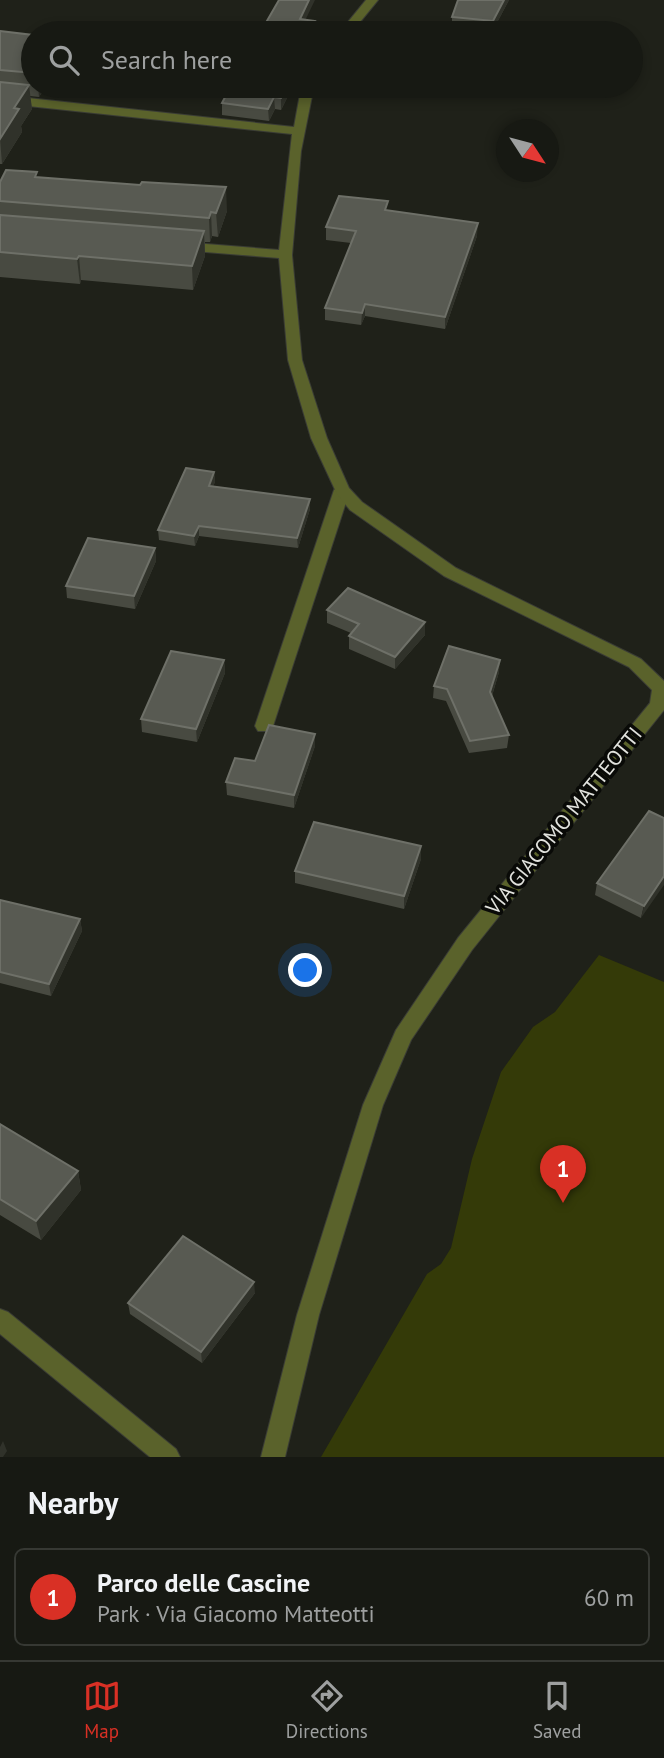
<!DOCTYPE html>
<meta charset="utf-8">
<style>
body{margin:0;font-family:"PT Sans",sans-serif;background:#20221c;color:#f1f3f6}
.compass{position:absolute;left:496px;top:119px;width:63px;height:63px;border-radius:50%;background:#171913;box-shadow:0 4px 10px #0003;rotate:126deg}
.you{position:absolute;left:306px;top:971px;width:24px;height:24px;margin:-18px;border:5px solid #fff;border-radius:50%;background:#1a73e8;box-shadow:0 0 0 10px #1a73e833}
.badge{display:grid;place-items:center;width:46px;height:46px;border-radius:50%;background:#d93025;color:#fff;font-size:23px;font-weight:700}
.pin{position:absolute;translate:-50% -58px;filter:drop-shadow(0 2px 4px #0008)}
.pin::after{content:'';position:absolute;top:37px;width:24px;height:21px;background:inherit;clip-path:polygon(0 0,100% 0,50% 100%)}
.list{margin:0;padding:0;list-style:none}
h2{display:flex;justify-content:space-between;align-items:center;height:91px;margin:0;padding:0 28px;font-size:30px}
h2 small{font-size:23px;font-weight:400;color:#9ea0a0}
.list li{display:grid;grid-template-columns:46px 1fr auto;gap:21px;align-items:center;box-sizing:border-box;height:98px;margin:0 14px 14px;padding:0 14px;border:2px solid #363833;border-radius:10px}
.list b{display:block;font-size:26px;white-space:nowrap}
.list p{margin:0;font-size:23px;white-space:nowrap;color:#9ea0a0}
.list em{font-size:23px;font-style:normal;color:#9ea0a0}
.icon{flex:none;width:38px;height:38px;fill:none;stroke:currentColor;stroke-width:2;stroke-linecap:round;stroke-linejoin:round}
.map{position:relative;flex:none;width:664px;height:1457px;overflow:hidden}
.search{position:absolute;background:#171913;box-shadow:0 4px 10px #0003;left:21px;right:21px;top:21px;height:77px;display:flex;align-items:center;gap:18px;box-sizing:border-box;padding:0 24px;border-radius:38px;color:#9ea0a0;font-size:26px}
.sheet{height:203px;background:#171913}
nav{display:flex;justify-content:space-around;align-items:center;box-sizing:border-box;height:98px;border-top:2px solid #363833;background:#171913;font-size:19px;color:#9ea0a0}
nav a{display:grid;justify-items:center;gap:4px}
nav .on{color:#d93025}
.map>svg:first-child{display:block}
</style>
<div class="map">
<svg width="664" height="1457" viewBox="0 0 664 1457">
<rect width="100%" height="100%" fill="#1f2119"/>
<!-- green -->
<path fill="#343a08" d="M 599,955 L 664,982 L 664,1457 L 321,1457 L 427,1274 L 441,1264 L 451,1248 L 472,1159 L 501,1072 L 533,1027 L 555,1012 Z"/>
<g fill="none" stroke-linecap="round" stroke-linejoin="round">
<!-- lane casing -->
<g stroke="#3a3c35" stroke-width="2">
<path id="lane" d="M 342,485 L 350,490 L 273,726 L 270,731 L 258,731 L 255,726 L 334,490 Z"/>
</g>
<!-- street casing -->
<g stroke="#3a3c35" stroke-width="2">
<path id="street" d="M 366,0 L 378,0 L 351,33 L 339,33 Z
M 246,86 L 317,86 L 313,91 L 301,151 L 292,255 L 302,360 L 327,438 L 349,488 L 362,502 L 456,568 L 641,659 L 664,681 L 664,710 L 472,950 L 411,1040 L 383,1105 L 319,1315 L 285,1457 L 261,1457 L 297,1315 L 363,1105 L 396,1030 L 458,938 L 650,703 L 652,690 L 629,667 L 444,576 L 350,510 L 337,494 L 311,438 L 288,360 L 279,258 L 181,250 L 174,246 L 181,242 L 279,250 L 292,134 L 0,103 L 0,95 L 294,127 L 300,94 L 252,90 Z
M 0,1309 L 8,1312 L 176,1449 L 180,1457 L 150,1457 L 0,1334 Z"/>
</g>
<!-- lane -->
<use href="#lane" fill="#5a622b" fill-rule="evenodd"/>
<!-- street -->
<use href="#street" fill="#5a622b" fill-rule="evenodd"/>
</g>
<!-- wall -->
<path fill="#484a41" d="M 509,0 L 492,32 L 452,28 L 452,17 Z
M 0,31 L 33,35 L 33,86 L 46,86 L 39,97 L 30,96 L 32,109 L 21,126 L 22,132 L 2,164 L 0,164 Z
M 288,86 L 288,96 L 281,110 L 275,109 L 269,121 L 222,115 L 222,103 Z
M 37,177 L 227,211 L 218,237 L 212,236 L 210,242 L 205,242 L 205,256 L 193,290 L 81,280 L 80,284 L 0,277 L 0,182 Z
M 388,211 L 477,236 L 445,329 L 365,316 L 361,325 L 325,320 L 325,308 L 351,243 L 326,240 L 326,227 Z
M 214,472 L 215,482 L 213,486 L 310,499 L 310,509 L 298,548 L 199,536 L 195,546 L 159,540 L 158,530 Z
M 155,548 L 156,561 L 135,609 L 67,598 L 66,586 Z
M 327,610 L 425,635 L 395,669 L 349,649 L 349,636 L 351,633 L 327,623 Z
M 224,660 L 225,673 L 197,742 L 142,732 L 141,719 Z
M 499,672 L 492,696 L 509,735 L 507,748 L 469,753 L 446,701 L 433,698 L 434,686 Z
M 315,746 L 294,808 L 227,795 L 226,782 L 255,761 Z
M 664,818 L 641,918 L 595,895 L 597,883 Z
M 421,846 L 421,859 L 404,909 L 295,883 L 295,871 Z
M 0,900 L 80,919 L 82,931 L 51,996 L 0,983 Z
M 0,1124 L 78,1171 L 81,1190 L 41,1240 L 0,1215 Z
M 255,1293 L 202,1363 L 130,1314 L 128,1303 Z"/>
<!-- shaded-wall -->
<path fill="#30322a" d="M 309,0 L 315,0 L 300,31 L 300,19 Z
M 504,0 L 509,0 L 492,32 L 493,21 Z
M 315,21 L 315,33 L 309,33 Z
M 29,85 L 32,109 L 21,126 L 22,132 L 2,164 L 0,138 L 14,108 Z
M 38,86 L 46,86 L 39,97 Z
M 287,86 L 288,86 L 288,96 L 281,110 L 281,98 Z
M 274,97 L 275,109 L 269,121 L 268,109 Z
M 226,187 L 227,211 L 218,237 L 216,213 Z
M 211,212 L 212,236 L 210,242 L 209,218 Z
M 478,223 L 477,236 L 445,329 L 445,317 Z
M 204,231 L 205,256 L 193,290 L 192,266 Z
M 79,256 L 81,280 L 80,284 L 77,259 Z
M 365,304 L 365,316 L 361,325 L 362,313 Z
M 214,472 L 215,482 L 209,496 L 209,486 Z
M 310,499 L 310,509 L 298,548 L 297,538 Z
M 199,526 L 199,536 L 195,546 L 194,536 Z
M 155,548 L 156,561 L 135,609 L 134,596 Z
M 425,622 L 425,635 L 395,669 L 395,657 Z
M 224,660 L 225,673 L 197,742 L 196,729 Z
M 500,660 L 499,672 L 489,705 L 490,692 Z
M 315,734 L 315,746 L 294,808 L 294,795 Z
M 421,846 L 421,859 L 404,909 L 404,896 Z
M 664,876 L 664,885 L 641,918 L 644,906 Z
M 80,919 L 82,931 L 51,996 L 49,984 Z
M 78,1171 L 81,1190 L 41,1240 L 36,1221 Z
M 254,1282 L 255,1293 L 202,1363 L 201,1352 Z
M 3,1441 L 7,1451 L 3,1457 L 0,1457 L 0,1447 Z"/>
<!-- building -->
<path fill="#585a52" stroke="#6e7068" stroke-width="2" d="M 279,0 L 309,0 L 300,19 L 315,21 L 309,33 L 260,33 Z
M 458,0 L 504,0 L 493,21 L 452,17 Z
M 0,31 L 33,35 L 33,73 L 0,70 Z
M 0,82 L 29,85 L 14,108 L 19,109 L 0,139 Z
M 231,86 L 287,86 L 281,98 L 274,97 L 268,109 L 222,103 Z
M 6,170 L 37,172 L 35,177 L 140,185 L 142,182 L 226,187 L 216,213 L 211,212 L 209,218 L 0,201 L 0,182 Z
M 339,196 L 388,201 L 385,210 L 478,223 L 445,317 L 365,304 L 362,313 L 325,308 L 356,231 L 326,227 Z
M 0,215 L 204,231 L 192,266 L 79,256 L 77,259 L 0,252 Z
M 186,468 L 214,472 L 209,486 L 310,499 L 297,538 L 199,526 L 194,536 L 158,530 Z
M 88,538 L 155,548 L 134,596 L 66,586 Z
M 348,588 L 425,622 L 395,657 L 349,636 L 359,624 L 327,610 Z
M 449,646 L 500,660 L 490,692 L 509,735 L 470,741 L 447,689 L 434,686 Z
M 171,651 L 224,660 L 196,729 L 141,719 Z
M 269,725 L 315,734 L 294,795 L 226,782 L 235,758 L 255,761 Z
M 649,811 L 664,818 L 664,876 L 644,906 L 597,883 Z
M 314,822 L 421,846 L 404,896 L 295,871 Z
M 0,900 L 80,919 L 49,984 L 0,972 Z
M 0,1124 L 78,1171 L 36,1221 L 0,1199 Z
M 183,1236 L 254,1282 L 201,1352 L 128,1303 Z"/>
<g text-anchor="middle" stroke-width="7" stroke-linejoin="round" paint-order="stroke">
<!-- street labels -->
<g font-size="21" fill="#e2e3de" stroke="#090a07">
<text transform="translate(564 821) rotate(-51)" y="7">VIA GIACOMO MATTEOTTI</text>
</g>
</g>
</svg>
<svg class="compass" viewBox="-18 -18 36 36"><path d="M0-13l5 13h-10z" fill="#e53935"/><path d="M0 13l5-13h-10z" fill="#9ea0a0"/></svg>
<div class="you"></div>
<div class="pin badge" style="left:563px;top:1203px">1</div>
<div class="search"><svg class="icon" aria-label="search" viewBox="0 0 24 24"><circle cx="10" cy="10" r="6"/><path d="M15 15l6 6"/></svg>Search here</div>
</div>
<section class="sheet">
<h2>Nearby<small></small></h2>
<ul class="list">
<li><span class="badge">1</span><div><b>Parco delle Cascine</b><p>Park · Via Giacomo Matteotti</p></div><em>60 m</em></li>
</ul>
</section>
<nav>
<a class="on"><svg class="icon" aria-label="map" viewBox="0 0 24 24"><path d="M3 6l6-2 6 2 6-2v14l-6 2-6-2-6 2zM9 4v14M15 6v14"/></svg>Map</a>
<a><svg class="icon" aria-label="directions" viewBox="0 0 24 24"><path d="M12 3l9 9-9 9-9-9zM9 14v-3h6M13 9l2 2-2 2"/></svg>Directions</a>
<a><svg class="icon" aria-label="saved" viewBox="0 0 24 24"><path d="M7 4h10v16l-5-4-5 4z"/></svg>Saved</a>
</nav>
